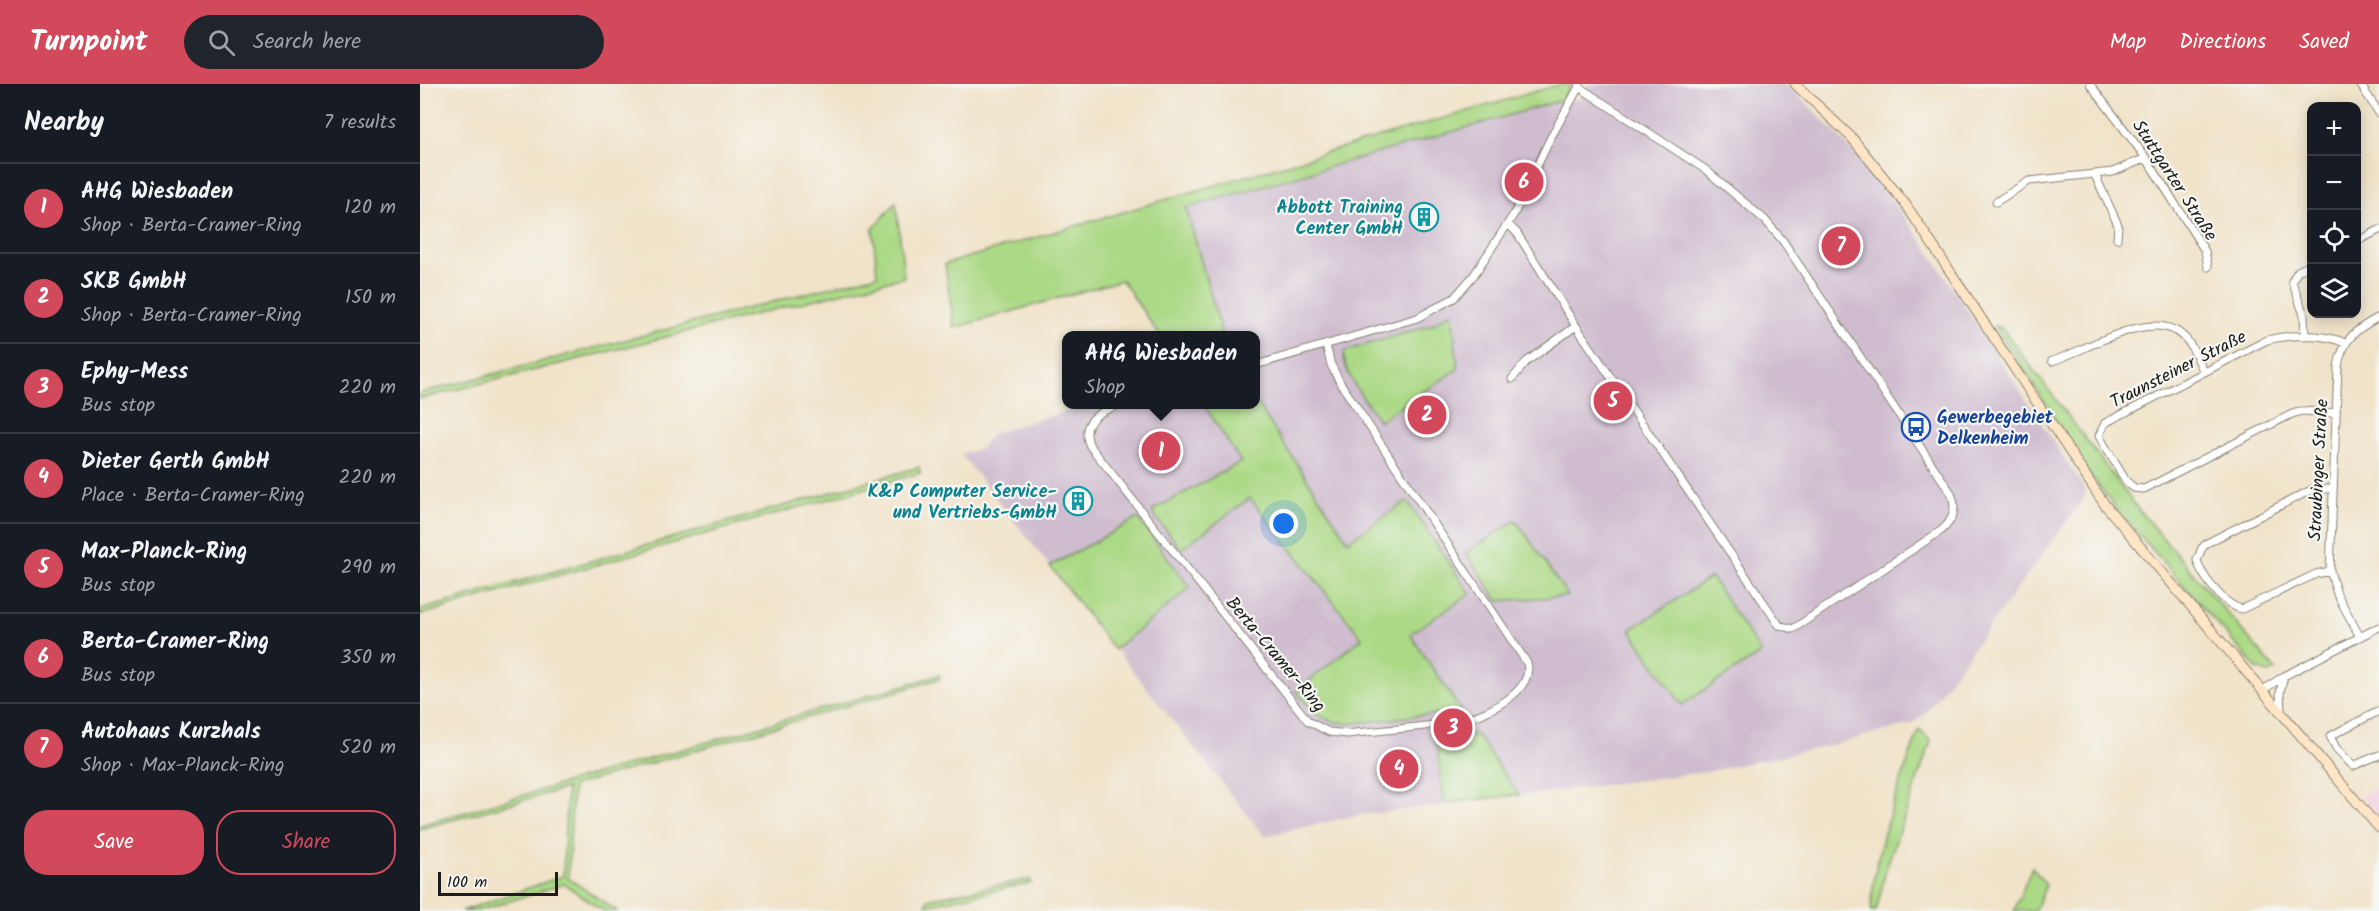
<!DOCTYPE html>
<meta charset="utf-8">
<style>
body{margin:0;font-family:Kalam,sans-serif;background:#20242c;color:#f1f3f6}
.controls{position:absolute;right:18px;top:18px;display:grid;overflow:hidden;border-radius:12px;box-shadow:0 3px 15px #0003}
.controls button{width:54px;height:54px;display:grid;place-items:center;padding:0;border:0;border-bottom:2px solid #363941;background:#171b24;color:#f1f3f6;font:30px sans-serif}
.scale{position:absolute;left:18px;bottom:15px;width:120px;box-sizing:border-box;padding-left:6px;border:3px solid #1c1c1c;border-top:0;font-size:16px;line-height:21px;white-space:nowrap;color:#1c1c1c;-webkit-text-stroke:4px #f6f6f2;paint-order:stroke}
.you{position:absolute;left:864px;top:440px;width:21px;height:21px;margin:-15px;border:4px solid #fff;border-radius:50%;background:#1a73e8;box-shadow:0 0 0 9px #1a73e833}
.badge{display:grid;place-items:center;width:39px;height:39px;border-radius:50%;background:#d1495b;color:#fff;font-size:20px;font-weight:700}
.pin{position:absolute;translate:-50% -50%;border:3px solid #fff;box-shadow:0 2px 6px #0006}
.popup{position:absolute;left:642px;top:247px;width:198px;height:78px;box-sizing:border-box;display:grid;place-content:center;border-radius:12px;background:#171b24;filter:drop-shadow(0 2px 4px #0005);font-size:20px;white-space:nowrap;color:#9ea1a6}
.popup b{font-size:22px;color:#f1f3f6}
.popup::after{content:'';position:absolute;left:50%;top:100%;margin-left:-12px;border:12px solid transparent;border-top-color:#171b24}
.list{margin:0;padding:0;list-style:none}
h2{display:flex;justify-content:space-between;align-items:center;height:78px;margin:0;padding:0 24px;font-size:26px}
h2 small{font-size:20px;font-weight:400;color:#9ea1a6}
.list li{display:grid;grid-template-columns:39px 1fr auto;gap:18px;align-items:center;box-sizing:border-box;height:90px;padding:0 24px;border-top:2px solid #363941}
.list b{display:block;font-size:22px;white-space:nowrap}
.list p{margin:0;font-size:20px;white-space:nowrap;color:#9ea1a6}
.list em{font-size:20px;font-style:normal;color:#9ea1a6}
.actions{display:flex;gap:12px;padding:18px 24px}
.actions a{flex:1;padding:14px 0;border:2px solid #d1495b;border-radius:24px;text-align:center;font-size:21px;color:#d1495b}
.actions .main{background:#d1495b;color:#fff}
.icon{flex:none;width:33px;height:33px;fill:none;stroke:currentColor;stroke-width:2;stroke-linecap:round;stroke-linejoin:round}
.map{position:relative;flex:none;width:1959px;height:827px;overflow:hidden}
header{display:flex;align-items:center;gap:36px;box-sizing:border-box;height:84px;padding:0 30px;background:#d1495b;color:#fff}
header strong{font-size:28px}
nav{display:flex;gap:33px;margin-inline-start:auto;font-size:21px}
.search{width:420px;height:54px;background:#20242c;display:flex;align-items:center;gap:15px;box-sizing:border-box;padding:0 21px;border-radius:33px;color:#9ea1a6;font-size:22px}
main{display:flex}
aside{flex:1;background:#171b24}
.map>svg:first-child{display:block}
</style>
<header>
<strong>Turnpoint</strong>
<div class="search"><svg class="icon" aria-label="search" viewBox="0 0 24 24"><circle cx="10" cy="10" r="6"/><path d="M15 15l6 6"/></svg>Search here</div>
<nav><a>Map</a><a>Directions</a><a>Saved</a></nav>
</header>
<main>
<aside>
<h2>Nearby<small>7 results</small></h2>
<ul class="list">
<li><span class="badge">1</span><div><b>AHG Wiesbaden</b><p>Shop · Berta-Cramer-Ring</p></div><em>120 m</em></li>
<li><span class="badge">2</span><div><b>SKB GmbH</b><p>Shop · Berta-Cramer-Ring</p></div><em>150 m</em></li>
<li><span class="badge">3</span><div><b>Ephy-Mess</b><p>Bus stop</p></div><em>220 m</em></li>
<li><span class="badge">4</span><div><b>Dieter Gerth GmbH</b><p>Place · Berta-Cramer-Ring</p></div><em>220 m</em></li>
<li><span class="badge">5</span><div><b>Max-Planck-Ring</b><p>Bus stop</p></div><em>290 m</em></li>
<li><span class="badge">6</span><div><b>Berta-Cramer-Ring</b><p>Bus stop</p></div><em>350 m</em></li>
<li><span class="badge">7</span><div><b>Autohaus Kurzhals</b><p>Shop · Max-Planck-Ring</p></div><em>520 m</em></li>
</ul>
<div class="actions"><a class="main">Save</a><a>Share</a></div>
</aside>
<div class="map">
<svg width="1959" height="827" viewBox="0 0 1959 827">
<rect width="100%" height="100%" fill="#f6f6f2"/>
<filter id="ink" filterUnits="userSpaceOnUse"><feTurbulence type="fractalNoise" baseFrequency=".0167" numOctaves="2"/><feDisplacementMap in="SourceGraphic" scale="12" xChannelSelector="R" yChannelSelector="G"/><feConvolveMatrix kernelMatrix="1 2 1 2 8 2 1 2 1" color-interpolation-filters="sRGB"/></filter>
<filter id="wash" filterUnits="userSpaceOnUse"><feTurbulence type="fractalNoise" baseFrequency=".008" numOctaves="4" result="noise"/><feDisplacementMap in="SourceGraphic" scale="24" xChannelSelector="R" yChannelSelector="G"/><feGaussianBlur stdDeviation="1.35" result="paint"/><feColorMatrix in="noise" values="0 0 0 0 0 0 0 0 0 0 0 0 0 0 0 0 0 1.4 0 .05"/><feComposite in="paint" operator="in"/></filter>
<g filter="url(#wash)">
<rect width="100%" height="100%" fill="#f0e3c9"/>
<!-- built -->
<path fill="#f2cfe1" d="M 1959,703 L 1959,734 L 1940,713 Z"/>
<!-- industrial -->
<path fill="#cfbdcf" d="M 1169,0 L 1364,0 L 1387,19 L 1435,70 L 1498,151 L 1666,407 L 1664,414 L 1504,631 L 1491,640 L 1408,662 L 1286,688 L 934,732 L 844,752 L 541,370 L 561,364 L 571,350 L 666,321 L 836,320 L 836,252 L 739,251 L 702,196 L 534,244 L 525,180 L 766,124 L 1142,16 L 1158,16 Z"/>
<!-- green -->
<path fill="#acd986" stroke="#647a51" stroke-width="1.5" d="M 1141,0 L 1151,1 L 1142,16 L 766,124 L 802,251 L 739,251 L 702,196 L 534,244 L 525,180 Z
M 476,118 L 484,193 L 0,315 L 0,309 L 457,191 L 453,145 Z
M 1032,228 L 1038,285 L 959,337 C 949,321 919,286 925,267 L 1011,241 Z
M 1574,242 L 1582,244 L 1718,425 L 1856,586 L 1849,589 L 1837,585 L 1694,422 L 1665,384 L 1599,277 Z
M 836,318 L 928,457 L 987,417 L 1050,510 L 990,550 L 1041,627 L 928,640 C 898,636 894,629 876,607 L 942,554 L 830,414 L 761,465 L 733,430 L 733,426 L 821,378 L 784,321 L 836,320 Z
M 499,383 L 500,389 L 0,531 L 0,526 Z
M 718,434 L 770,504 L 694,566 L 630,482 Z
M 1096,436 L 1148,512 L 1078,517 L 1046,469 Z
M 1291,493 L 1341,569 L 1262,621 L 1210,546 Z
M 519,591 L 519,595 L 153,702 L 148,794 L 197,827 L 184,827 L 144,800 L 58,827 L 42,827 L 143,792 L 147,704 L 0,745 L 0,741 Z
M 1045,642 L 1052,652 L 1056,650 L 1099,711 L 1024,719 L 1015,646 Z
M 1499,646 L 1511,657 L 1467,782 L 1456,827 L 1451,827 C 1453,765 1479,704 1499,646 Z
M 1612,783 L 1626,801 L 1615,827 L 1594,827 Z
M 610,795 L 611,799 L 506,821 L 508,815 Z"/>
</g>
<g filter="url(#ink)">
<g fill="none" stroke-linecap="round" stroke-linejoin="round">
<!-- street casing -->
<g stroke="#868072" stroke-width="9">
<path id="street" d="M 1670,0 L 1726,74 L 1785,167 L 1788,183
M 1940,0 L 1959,29
M 1675,91 L 1698,141 L 1697,155
M 1576,118 L 1609,97 L 1693,88 L 1726,74
M 1088,140 L 1097,149 L 1156,242 L 1359,541 L 1373,545 L 1522,446 C 1534,435 1537,424 1531,409 L 1363,157 L 1345,136 L 1286,86 L 1159,3
M 1936,158 L 1959,146
M 1885,252 L 1884,231 L 1872,197 L 1878,187 L 1892,180
M 1632,277 C 1664,268 1732,222 1763,252 C 1773,261 1778,276 1784,288
M 836,281 L 997,234 L 1034,214 L 1054,191 L 1094,130 L 1131,53 L 1160,1
M 1092,295 L 1106,278 L 1156,242
M 702,320 C 682,326 658,337 670,362 L 888,637 L 909,648 L 928,650 C 967,645 1010,644 1048,634 C 1070,629 1114,606 1107,579 L 921,300 L 911,281 L 906,261
M 1916,329 L 1882,327 L 1872,330 L 1724,405 L 1714,404 L 1706,397 L 1679,352 L 1685,339 L 1847,256 C 1870,250 1903,249 1925,259
M 1910,487 L 1896,490 L 1822,525 C 1805,522 1781,492 1777,476 L 1782,464 L 1787,459 L 1893,405 L 1912,405
M 1940,553 L 1917,510 L 1910,487 L 1918,282 C 1923,255 1936,245 1959,233
M 1843,606 L 1864,592 L 1959,543
M 1959,627 L 1910,652 L 1916,664 L 1933,682 L 1959,671
M 1861,628 L 1860,608 L 1864,592"/>
</g>
<!-- secondary casing -->
<g stroke="#868072" stroke-width="11">
<path id="secondary" d="M 1375,0 L 1432,54 L 1486,121 L 1685,421 L 1959,744"/>
</g>
<!-- street -->
<use href="#street" stroke="#fff" stroke-width="7"/>
<!-- secondary -->
<use href="#secondary" stroke="#fee5c5" stroke-width="9"/>
</g>
</g>
<!-- icons -->
<defs>
<g id="building-ring" transform="scale(1.5)"><circle r="9.5" fill="#f6f6f2" stroke="#0f9aa8" stroke-width="1.5"/><path d="M-4-6H4V6H1V3H-1V6H-4ZM-2.5-4.3h1.7v1.8h-1.7ZM.8-4.3h1.7v1.8H.8ZM-2.5-1h1.7V.8h-1.7ZM.8-1h1.7V.8H.8Z" fill="#0f9aa8"/></g>
<g id="bus-ring" transform="scale(1.5)"><circle r="9.5" fill="#f6f6f2" stroke="#1a4fb4" stroke-width="1.5"/><path d="M-5-6H5V4H4V6H2V4H-2V6H-4V4H-5ZM-3.5-4V0h7V-4ZM-3.5 1.2v1.5H-2V1.2ZM2 1.2v1.5H3.5V1.2Z" fill="#1a4fb4"/></g>
</defs>
<g fill-rule="evenodd">
<use href="#building-ring" x="1004" y="133"/>
<use href="#bus-ring" x="1496" y="343"/>
<use href="#building-ring" x="658" y="417"/>
</g>
<g text-anchor="middle" stroke-width="4.5" stroke-linejoin="round" paint-order="stroke">
<!-- street labels -->
<g font-size="18" fill="#1c1c1c" stroke="#f6f6f2">
<text transform="translate(1755 96) rotate(57)" y="6">Stuttgarter Straße</text>
<text transform="translate(1758 285) rotate(-27)" y="6">Traunsteiner Straße</text>
<text transform="translate(1898 386) rotate(-87)" y="6">Straubinger Straße</text>
<text transform="translate(856 570) rotate(50)" y="6">Berta-Cramer-Ring</text>
</g>
<!-- culture labels -->
<g font-size="18" font-weight="bold" fill="#0d838f" stroke="#f6f6f2" text-anchor="end">
<text x="983" y="129">Abbott Training<tspan x="983" dy="21">Center GmbH</tspan></text>
<text x="637" y="413">K&amp;P Computer Service-<tspan x="637" dy="21">und Vertriebs-GmbH</tspan></text>
</g>
<!-- transit labels -->
<g font-size="18" font-weight="bold" fill="#164399" stroke="#f6f6f2" text-anchor="start">
<text x="1517" y="339">Gewerbegebiet<tspan x="1517" dy="21">Delkenheim</tspan></text>
</g>
</g>
</svg>
<div class="controls">
<button>+</button>
<button>−</button>
<button><svg class="icon" aria-label="locate" viewBox="0 0 24 24"><circle cx="12" cy="12" r="6"/><path d="M12 2v4M12 18v4M2 12h4M18 12h4"/></svg></button>
<button><svg class="icon" aria-label="layers" viewBox="0 0 24 24"><path d="M12 4l9 5-9 5-9-5zM3 14l9 5 9-5"/></svg></button>
</div>
<div class="scale">100 m</div>
<div class="you"></div>
<div class="pin badge" style="left:741px;top:367px">1</div>
<div class="popup"><b>AHG Wiesbaden</b>Shop</div>
<div class="pin badge" style="left:1007px;top:331px">2</div>
<div class="pin badge" style="left:1033px;top:644px">3</div>
<div class="pin badge" style="left:979px;top:685px">4</div>
<div class="pin badge" style="left:1193px;top:317px">5</div>
<div class="pin badge" style="left:1104px;top:98px">6</div>
<div class="pin badge" style="left:1421px;top:162px">7</div>
</div>
</main>
